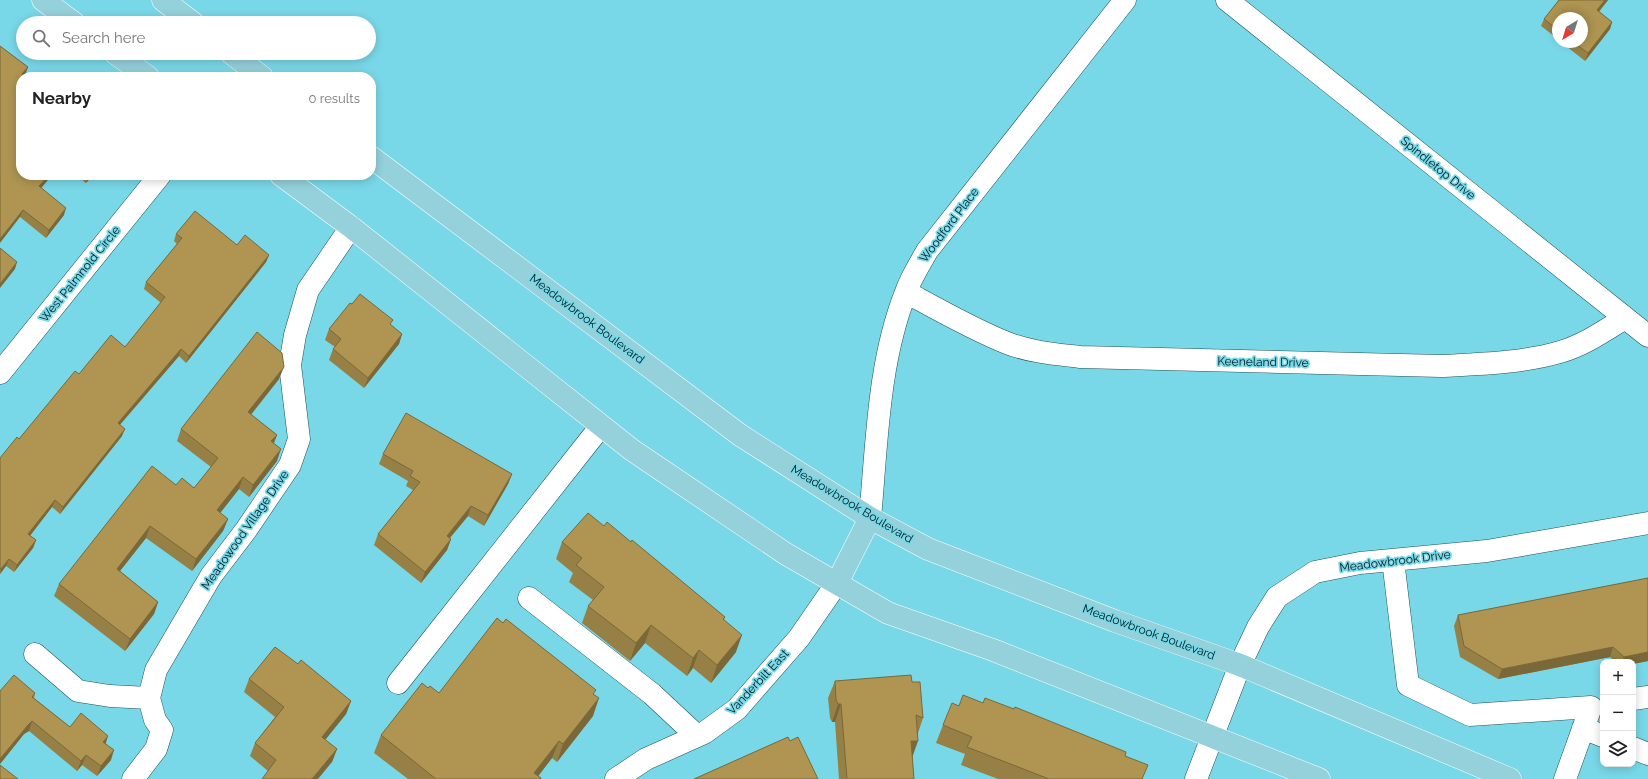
<!DOCTYPE html>
<meta charset="utf-8">
<style>
body{margin:0;font-family:Raleway,sans-serif;background:#f2f2f2;color:#222}
.controls{position:absolute;right:12px;bottom:12px;display:grid;overflow:hidden;border-radius:8px;box-shadow:0 2px 10px #0003}
.controls button{width:36px;height:36px;display:grid;place-items:center;padding:0;border:0;border-bottom:1px solid #e0e0e0;background:#fff;color:#222;font:20px sans-serif}
.compass{position:absolute;left:1552px;top:12px;width:36px;height:36px;border-radius:50%;background:#fff;box-shadow:0 2px 10px #0003;rotate:218deg}
.list{margin:0;padding:0;list-style:none}
h2{display:flex;justify-content:space-between;align-items:center;height:52px;margin:0;padding:0 16px;font-size:17px}
h2 small{font-size:13px;font-weight:400;color:#767676}
.icon{flex:none;width:22px;height:22px;fill:none;stroke:currentColor;stroke-width:2;stroke-linecap:round;stroke-linejoin:round}
.map{position:relative;flex:none;width:1648px;height:779px;overflow:hidden}
.search{position:absolute;background:#fff;box-shadow:0 2px 10px #0003;left:16px;top:16px;width:360px;height:44px;display:flex;align-items:center;gap:10px;box-sizing:border-box;padding:0 14px;border-radius:22px;color:#767676;font-size:15px}
.panel{position:absolute;background:#fff;box-shadow:0 2px 10px #0003;left:16px;top:72px;width:360px;height:108px;border-radius:16px}
.map>svg:first-child{display:block}
</style>
<div class="map">
<svg width="1648" height="779" viewBox="0 0 1648 779">
<rect width="100%" height="100%" fill="#79d8e8"/>
<g fill="none" stroke-linecap="round" stroke-linejoin="round">
<!-- minor casing -->
<g stroke="#1e525a" stroke-width="23">
<path id="minor" d="M 1227,0 L 1648,336
M 906,292 C 939,310 972,329 1007,343 C 1030,352 1055,354 1080,357 L 1441,366 C 1480,364 1522,363 1560,352 C 1584,345 1604,331 1625,318
M 0,373 L 160,175
M 870,518 C 877,443 878,362 906,292 C 911,277 920,264 927,251 L 1125,0
M 1393,560 L 1408,685 L 1470,715 L 1591,707 L 1565,779
M 529,598 L 652,694 L 697,736
M 35,654 L 78,691 L 110,696 L 149,698
M 398,683 L 601,426
M 1633,699 L 1648,697
M 1583,728 L 1603,736
M 1633,748 L 1648,754
M 133,779 L 156,749 L 162,730 L 155,720 L 149,698 L 156,670 L 211,576 L 246,530 L 290,465 L 299,439 L 290,365 L 295,335 L 308,290 L 351,227
M 616,779 L 646,759 L 704,733 L 737,709 L 799,638 L 837,583
M 1196,779 L 1240,665 L 1258,627 L 1277,597 L 1315,572 L 1360,563 L 1487,551 L 1648,523"/>
</g>
<!-- major casing -->
<g stroke="#fff" stroke-width="23">
<path id="major" d="M 43,0 L 74,23
M 163,0 L 193,23
M 115,53 L 148,77
M 231,53 L 262,77
M 371,157 L 740,435 L 870,518 L 928,549 L 1115,621 L 1240,665 L 1510,779
M 281,175 L 351,227 L 632,450 L 786,554 L 888,613 L 993,650 L 1319,779
M 837,583 L 870,518"/>
</g>
<!-- minor -->
<use href="#minor" stroke="#fff" stroke-width="22"/>
<!-- major -->
<use href="#major" stroke="#94d1db" stroke-width="22"/>
</g>
<!-- wall -->
<path fill="#968046" d="M 1559,0 L 1608,0 L 1599,12 L 1612,22 L 1610,29 L 1585,61 L 1561,42 L 1582,42 L 1558,18 L 1558,39 L 1541,26 L 1544,19 Z
M 0,46 L 28,67 L 24,76 L 21,175 L 52,175 L 41,188 L 64,215 L 46,238 L 20,217 Z
M 76,175 L 93,175 L 86,183 Z
M 176,234 L 237,245 L 269,255 L 266,262 L 186,363 L 179,356 L 120,425 L 122,436 L 60,514 L 52,507 L 30,536 L 36,540 L 33,548 L 14,572 L 6,566 L 0,574 L 0,458 L 19,439 L 79,374 L 125,347 L 161,303 L 144,289 L 146,282 L 177,244 L 174,241 Z
M 352,304 L 391,325 L 402,334 L 399,344 L 364,388 L 329,360 L 333,349 L 335,347 L 325,340 L 329,329 Z
M 279,379 L 251,415 L 277,435 L 274,443 L 277,461 L 249,497 L 239,489 L 220,513 L 228,519 L 223,531 L 192,571 L 146,538 L 120,571 L 158,602 L 154,614 L 125,651 L 54,596 L 59,584 L 176,485 L 194,488 L 211,467 L 177,441 L 181,429 Z
M 383,454 L 512,474 L 508,484 L 484,526 L 468,516 L 450,538 L 451,539 L 447,550 L 421,583 L 374,545 L 378,534 L 413,490 L 406,486 L 408,481 L 379,464 Z
M 604,526 L 725,617 L 724,620 L 736,652 L 711,683 L 693,668 L 687,676 L 645,643 L 630,661 L 582,623 L 588,606 L 593,600 L 569,582 L 573,573 L 556,559 L 562,542 Z
M 1648,578 L 1648,661 L 1633,664 L 1633,662 L 1615,662 L 1610,657 L 1498,679 L 1460,657 L 1454,626 L 1458,615 Z
M 298,664 L 351,701 L 346,714 L 325,740 L 337,749 L 332,762 L 268,771 L 250,756 L 255,743 L 275,717 L 244,692 L 249,679 Z
M 835,681 L 912,682 L 923,718 L 918,733 L 912,757 L 914,779 L 839,779 L 835,722 L 832,722 L 830,718 L 828,698 Z
M 428,688 L 439,693 L 594,695 L 593,716 L 557,762 L 552,758 L 538,776 L 540,779 L 408,779 L 374,753 L 381,735 Z
M 0,691 L 35,693 L 34,698 L 70,727 L 106,743 L 111,760 L 97,776 L 82,765 L 77,771 L 29,731 L 24,734 L 0,764 Z
M 983,703 L 1125,756 L 1143,779 L 998,779 L 961,765 L 965,754 L 936,743 L 943,725 L 959,706 Z"/>
<!-- shaded-wall -->
<path fill="#7a6839" d="M 1605,0 L 1608,0 L 1594,17 L 1597,10 Z
M 1612,22 L 1610,29 L 1585,61 L 1588,53 Z
M 28,67 L 25,75 L 23,77 L 22,74 Z
M 49,175 L 52,175 L 37,193 L 39,186 Z
M 90,175 L 93,175 L 86,183 L 89,176 Z
M 66,208 L 64,215 L 46,238 L 49,230 Z
M 23,210 L 20,217 L 0,243 L 0,239 Z
M 269,255 L 266,262 L 186,363 L 189,356 Z
M 17,262 L 15,269 L 0,288 L 0,284 Z
M 402,334 L 399,344 L 364,388 L 368,378 Z
M 181,349 L 179,356 L 115,430 L 118,423 Z
M 284,367 L 279,379 L 243,424 L 248,412 Z
M 125,429 L 122,436 L 60,514 L 63,507 Z
M 277,435 L 272,447 L 271,441 Z
M 281,449 L 277,461 L 249,497 L 253,485 Z
M 512,474 L 508,484 L 484,526 L 488,515 Z
M 243,477 L 239,489 L 213,522 L 217,510 Z
M 55,500 L 52,507 L 25,542 L 28,534 Z
M 471,506 L 468,516 L 443,546 L 447,536 Z
M 228,519 L 223,531 L 192,571 L 196,559 Z
M 150,526 L 146,538 L 112,581 L 117,569 Z
M 451,539 L 447,550 L 421,583 L 425,572 Z
M 36,540 L 33,548 L 14,572 L 17,565 Z
M 9,559 L 6,566 L 0,574 L 1,569 Z
M 158,602 L 154,614 L 125,651 L 130,639 Z
M 651,625 L 645,643 L 630,661 L 636,643 Z
M 742,635 L 736,652 L 711,683 L 717,665 Z
M 1613,647 L 1610,657 L 1498,679 L 1502,669 Z
M 699,650 L 693,668 L 687,676 L 693,658 Z
M 1648,652 L 1648,661 L 1633,664 L 1633,662 L 1622,662 L 1624,657 Z
M 599,698 L 593,716 L 557,762 L 563,744 Z
M 351,701 L 346,714 L 317,750 L 322,737 Z
M 838,704 L 841,704 L 835,722 L 832,722 Z
M 32,721 L 29,731 L 24,734 L 0,764 L 0,759 L 28,725 Z
M 108,736 L 105,746 L 103,742 Z
M 559,741 L 552,758 L 536,779 L 534,773 Z
M 911,741 L 918,741 L 912,758 Z
M 337,749 L 332,762 L 318,779 L 312,779 Z
M 114,750 L 111,760 L 97,776 L 101,766 Z
M 86,755 L 82,765 L 77,771 L 81,761 Z"/>
<!-- building -->
<path fill="#af9551" stroke="#7a6839" d="M 1559,0 L 1605,0 L 1597,10 L 1612,22 L 1588,53 L 1573,42 L 1582,42 L 1582,18 L 1558,18 L 1558,30 L 1544,19 Z
M 0,46 L 28,67 L 22,74 L 26,77 L 21,77 L 21,175 L 49,175 L 39,186 L 66,208 L 49,230 L 23,210 L 0,239 Z
M 195,211 L 237,245 L 245,235 L 269,255 L 189,356 L 181,349 L 118,423 L 125,429 L 63,507 L 55,500 L 28,534 L 36,540 L 17,565 L 9,559 L 1,569 L 0,569 L 0,458 L 17,437 L 19,439 L 75,371 L 79,374 L 111,335 L 125,347 L 165,297 L 146,282 L 182,238 L 176,234 Z
M 0,248 L 17,262 L 0,284 Z
M 360,294 L 393,320 L 390,324 L 402,334 L 368,378 L 333,349 L 341,339 L 329,329 L 350,303 L 352,304 Z
M 257,332 L 282,353 L 284,367 L 248,412 L 277,435 L 271,441 L 281,449 L 253,485 L 243,477 L 217,510 L 228,519 L 196,559 L 150,526 L 117,569 L 158,602 L 130,639 L 59,584 L 152,466 L 176,485 L 182,478 L 194,488 L 218,458 L 181,429 Z
M 406,413 L 512,474 L 488,515 L 471,506 L 447,536 L 451,539 L 425,572 L 378,534 L 420,482 L 410,476 L 413,471 L 383,454 Z
M 588,513 L 604,526 L 607,522 L 631,542 L 632,540 L 725,617 L 723,619 L 742,635 L 717,665 L 699,650 L 693,658 L 651,625 L 636,643 L 588,606 L 604,587 L 576,565 L 582,558 L 562,542 Z
M 1648,578 L 1648,652 L 1624,657 L 1613,647 L 1502,669 L 1464,646 L 1458,615 Z
M 497,618 L 503,623 L 506,619 L 596,690 L 593,694 L 599,698 L 563,744 L 559,741 L 534,773 L 541,778 L 540,779 L 436,779 L 381,735 L 422,683 L 428,688 L 430,686 L 439,693 Z
M 275,647 L 298,664 L 301,660 L 351,701 L 322,737 L 337,749 L 312,779 L 262,779 L 276,760 L 255,743 L 284,707 L 249,679 Z
M 14,675 L 35,693 L 32,697 L 70,727 L 81,713 L 108,736 L 103,742 L 114,750 L 101,766 L 86,755 L 81,761 L 32,721 L 28,725 L 0,759 L 0,691 Z
M 911,675 L 912,682 L 920,682 L 923,718 L 916,715 L 918,741 L 911,741 L 914,779 L 847,779 L 841,704 L 838,704 L 836,700 L 835,681 Z
M 963,695 L 983,703 L 985,698 L 1014,709 L 1015,707 L 1126,752 L 1125,756 L 1148,765 L 1142,779 L 1049,779 L 967,747 L 972,737 L 943,725 L 952,703 L 959,706 Z
M 788,737 L 790,741 L 798,737 L 818,779 L 694,779 Z
M 0,765 L 18,779 L 0,779 Z"/>
<g text-anchor="middle" stroke-width="3.5" stroke-linejoin="round" paint-order="stroke">
<!-- street labels -->
<g font-size="12" fill="#001a1e" stroke="#79d8e8">
<text transform="translate(1438 168) rotate(39)" y="4">Spindletop Drive</text>
<text transform="translate(949 225) rotate(-53)" y="4">Woodford Place</text>
<text transform="translate(80 274) rotate(-51)" y="4">West Palmnold Circle</text>
<text transform="translate(587 319) rotate(37)" y="4">Meadowbrook Boulevard</text>
<text transform="translate(1263 362) rotate(1)" y="4">Keeneland Drive</text>
<text transform="translate(852 504) rotate(31)" y="4">Meadowbrook Boulevard</text>
<text transform="translate(245 530) rotate(-55)" y="4">Meadowood Village Drive</text>
<text transform="translate(1395 561) rotate(-7)" y="4">Meadowbrook Drive</text>
<text transform="translate(1149 632) rotate(20)" y="4">Meadowbrook Boulevard</text>
<text transform="translate(758 682) rotate(-47)" y="4">Vanderbilt East</text>
</g>
</g>
</svg>
<div class="controls">
<button>+</button>
<button>−</button>
<button><svg class="icon" aria-label="layers" viewBox="0 0 24 24"><path d="M12 4l9 5-9 5-9-5zM3 14l9 5 9-5"/></svg></button>
</div>
<svg class="compass" viewBox="-18 -18 36 36"><path d="M0-13l5 13h-10z" fill="#e53935"/><path d="M0 13l5-13h-10z" fill="#767676"/></svg>
<div class="search"><svg class="icon" aria-label="search" viewBox="0 0 24 24"><circle cx="10" cy="10" r="6"/><path d="M15 15l6 6"/></svg>Search here</div>
<section class="panel">
<h2>Nearby<small>0 results</small></h2>
<ul class="list">
</ul>
</section>
</div>
